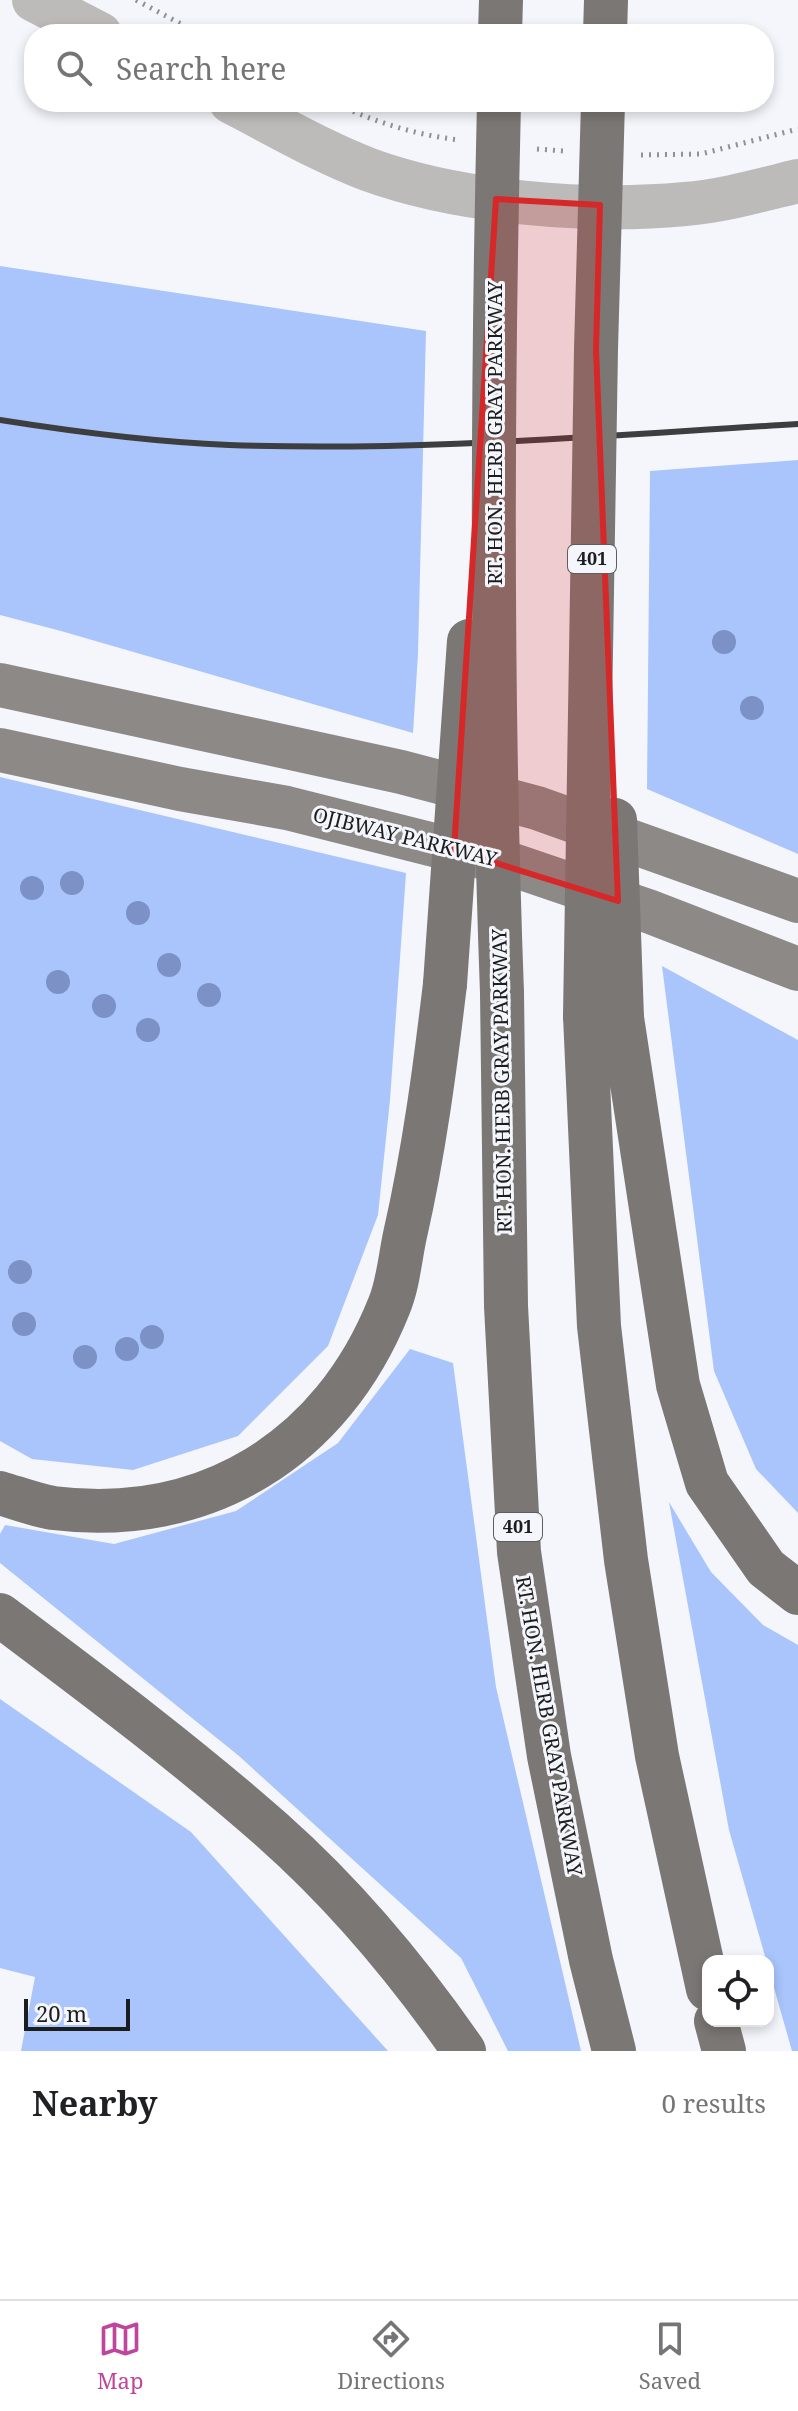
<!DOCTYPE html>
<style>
body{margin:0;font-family:"Noto Serif",serif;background:#f2f2f2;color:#202124}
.controls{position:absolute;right:24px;bottom:24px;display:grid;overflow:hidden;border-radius:16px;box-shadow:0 4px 12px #0003}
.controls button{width:72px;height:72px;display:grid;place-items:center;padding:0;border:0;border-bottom:2px solid #e0e0e0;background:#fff;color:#202124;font:40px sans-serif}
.scale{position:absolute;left:24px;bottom:20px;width:106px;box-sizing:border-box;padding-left:8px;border:4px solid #1c1d1e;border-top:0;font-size:22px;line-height:28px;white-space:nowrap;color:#1c1d1e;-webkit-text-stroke:6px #f4f6fb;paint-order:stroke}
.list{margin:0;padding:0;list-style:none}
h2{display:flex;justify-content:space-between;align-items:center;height:104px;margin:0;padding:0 32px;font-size:34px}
h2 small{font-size:26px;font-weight:400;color:#757577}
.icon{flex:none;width:44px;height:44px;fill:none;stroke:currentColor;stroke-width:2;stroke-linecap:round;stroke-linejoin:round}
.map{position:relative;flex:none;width:798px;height:2051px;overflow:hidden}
.search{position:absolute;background:#fff;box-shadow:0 4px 12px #0003;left:24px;right:24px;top:24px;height:88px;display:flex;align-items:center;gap:20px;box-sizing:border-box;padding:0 28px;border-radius:32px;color:#757577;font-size:30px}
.sheet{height:248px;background:#fff}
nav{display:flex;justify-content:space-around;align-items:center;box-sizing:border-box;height:112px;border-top:2px solid #e0e0e0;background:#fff;font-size:22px;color:#757577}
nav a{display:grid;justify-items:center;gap:4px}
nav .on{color:#be479d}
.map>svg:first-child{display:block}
</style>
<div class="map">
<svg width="798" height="2051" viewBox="0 0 798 2051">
<rect width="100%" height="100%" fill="#f4f6fb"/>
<!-- green -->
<path fill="#a9c5fc" d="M 0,266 L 426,331 L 418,654 L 413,733 L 61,631 L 0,615 Z
M 798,460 L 798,854 L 647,789 L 650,471 Z
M 0,777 L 406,873 L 390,1100 L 378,1215 L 328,1346 L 238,1436 L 133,1470 L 32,1459 L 0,1441 Z
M 662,966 L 798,1040 L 798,1513 L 756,1469 L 714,1371 Z
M 410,1349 L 453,1363 L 496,1687 L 581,2051 L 508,2051 L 461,1958 L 239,1756 L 0,1563 L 0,1534 L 5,1525 L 114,1544 L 236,1511 L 338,1443 Z
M 669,1502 L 711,1572 L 763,1625 L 798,1645 L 798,2051 L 792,2051 L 729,1830 Z
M 0,1699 L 191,1832 L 388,2051 L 21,2051 L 35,1977 L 0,1968 Z"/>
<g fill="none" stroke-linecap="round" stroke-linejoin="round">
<!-- path -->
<path stroke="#8f9194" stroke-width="5" stroke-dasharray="2 6" stroke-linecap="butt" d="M 136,0 L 200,34
M 331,102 C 373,121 414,135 460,140
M 537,149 L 563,151
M 641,155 L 701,154 L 798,129"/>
<!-- minor -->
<path stroke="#bdbbba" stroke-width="44" d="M 34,0 L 100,34
M 231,102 C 276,125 320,151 367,169 C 459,203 588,213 685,204 C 723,201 761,190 798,181"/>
<!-- major -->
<path stroke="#8d8987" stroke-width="44" d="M 0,685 L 401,772 L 537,808 L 798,901
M 0,750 L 180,789 L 287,808 L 513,865 L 648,911 L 798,969"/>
<!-- highway -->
<path stroke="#7b7774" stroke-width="44" d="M 500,34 L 501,0
M 605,34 L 606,0
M 502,993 L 506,1306 L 519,1552 L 549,1756 L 591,1960 L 614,2051
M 585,1016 L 599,1326 L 626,1560 L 657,1756 L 708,1989
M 622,1018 L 678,1385 L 707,1483 L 766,1568 L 798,1593
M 0,1493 C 17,1498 35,1505 53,1508 C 206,1527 332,1449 389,1306 C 398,1285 400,1258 405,1235 C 424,1152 435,1068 445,984
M 0,1615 C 92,1684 186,1754 273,1831 C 344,1894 410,1973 464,2051
M 716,2021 L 724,2051"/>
<!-- rail -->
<path stroke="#3d3e40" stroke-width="6" d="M 0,420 C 76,432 152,442 229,445 C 418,452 609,435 798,424"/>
<!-- highway-bridge -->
<path stroke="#7b7774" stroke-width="44" d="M 499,102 C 492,399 491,697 502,993
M 615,820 L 622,1018
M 445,984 L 469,641
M 585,1016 L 596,349 L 603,102"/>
</g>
<!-- trees -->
<g fill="#7c91c5">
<circle cx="724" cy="642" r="12"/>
<circle cx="752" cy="708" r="12"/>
<circle cx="72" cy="883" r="12"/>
<circle cx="32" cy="888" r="12"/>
<circle cx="138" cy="913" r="12"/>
<circle cx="169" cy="965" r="12"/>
<circle cx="58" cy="982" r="12"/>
<circle cx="209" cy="995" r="12"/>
<circle cx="104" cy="1006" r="12"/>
<circle cx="148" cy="1030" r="12"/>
<circle cx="20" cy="1272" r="12"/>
<circle cx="24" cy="1324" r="12"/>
<circle cx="152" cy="1337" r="12"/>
<circle cx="127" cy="1349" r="12"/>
<circle cx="85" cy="1357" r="12"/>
</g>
<!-- marked area -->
<path fill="#d62828" fill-opacity="0.2" stroke="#d62828" stroke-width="6" stroke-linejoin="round" d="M 496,199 L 600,205 L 596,349 L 618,901 L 454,850 Z"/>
<g text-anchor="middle" stroke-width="6" stroke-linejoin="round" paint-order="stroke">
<!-- shield labels -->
<g fill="#f4f6fb" stroke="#5d5e60" stroke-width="2">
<rect x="568" y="545" width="48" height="28" rx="6"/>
<rect x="494" y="1513" width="48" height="28" rx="6"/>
</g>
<g font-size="18" font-weight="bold" fill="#1c1d1e">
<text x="592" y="565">401</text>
<text x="518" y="1533">401</text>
</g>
<!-- street labels -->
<g font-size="20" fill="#1c1d1e" stroke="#f4f6fb">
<text transform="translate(495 433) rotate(-90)" y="7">RT. HON. HERB GRAY PARKWAY</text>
<text transform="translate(405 837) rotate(14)" y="7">OJIBWAY PARKWAY</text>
<text transform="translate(502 1081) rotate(-91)" y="7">RT. HON. HERB GRAY PARKWAY</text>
<text transform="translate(549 1726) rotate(80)" y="7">RT. HON. HERB GRAY PARKWAY</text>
</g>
</g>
</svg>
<div class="controls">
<button><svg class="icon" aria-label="locate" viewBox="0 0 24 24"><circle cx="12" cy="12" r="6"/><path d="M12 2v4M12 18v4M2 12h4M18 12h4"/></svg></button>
</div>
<div class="scale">20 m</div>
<div class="search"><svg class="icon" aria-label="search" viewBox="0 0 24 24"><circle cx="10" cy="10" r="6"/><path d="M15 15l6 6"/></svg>Search here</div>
</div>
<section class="sheet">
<h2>Nearby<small>0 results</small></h2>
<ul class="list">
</ul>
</section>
<nav>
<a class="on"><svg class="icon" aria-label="map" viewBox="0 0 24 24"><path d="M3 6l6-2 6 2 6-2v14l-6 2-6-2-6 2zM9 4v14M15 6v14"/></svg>Map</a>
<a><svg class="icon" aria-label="directions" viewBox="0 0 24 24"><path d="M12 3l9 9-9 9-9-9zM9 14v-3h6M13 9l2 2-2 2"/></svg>Directions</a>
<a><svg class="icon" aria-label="saved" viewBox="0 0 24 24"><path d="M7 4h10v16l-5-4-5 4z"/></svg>Saved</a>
</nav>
